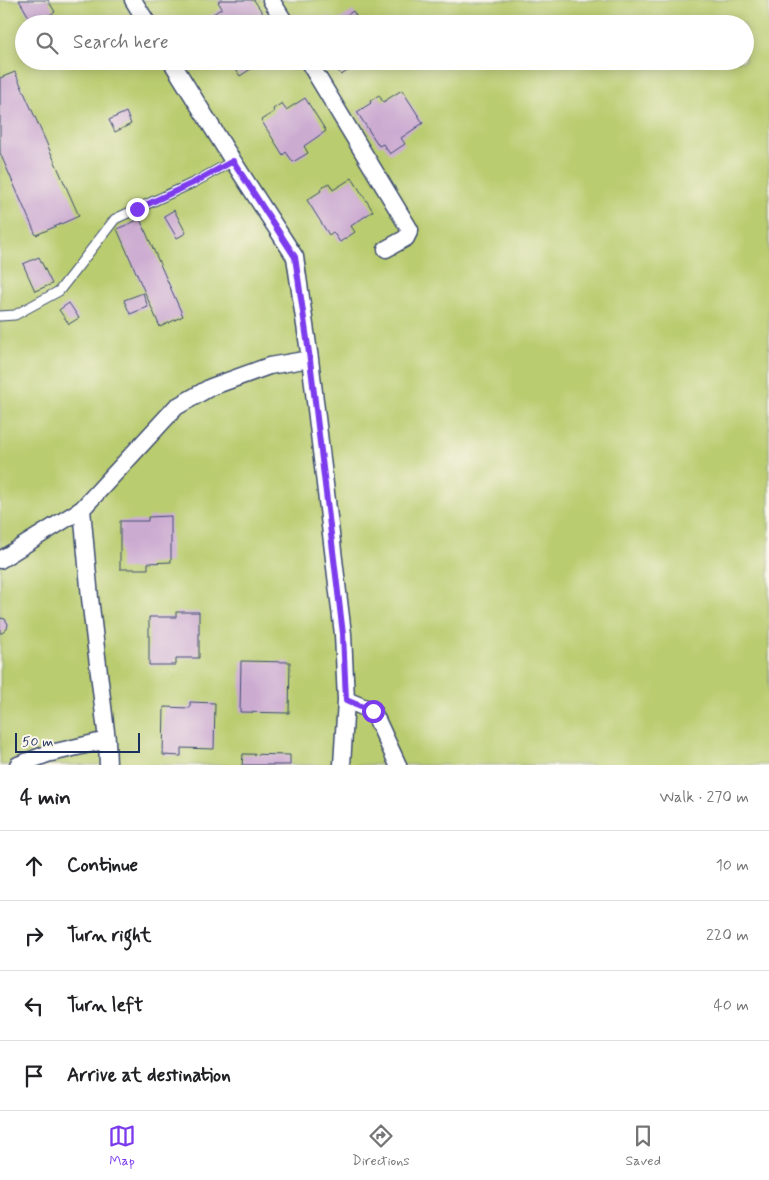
<!DOCTYPE html>
<meta charset="utf-8">
<style>
body{margin:0;font-family:Mynerve,sans-serif;background:#f2f2f2;color:#202124}
.scale{position:absolute;left:15px;bottom:12px;width:125px;box-sizing:border-box;padding-left:5px;border:2px solid #1b2f5e;border-top:0;font-size:14px;line-height:18px;white-space:nowrap;color:#1b2f5e;-webkit-text-stroke:4px #fbf7ec;paint-order:stroke}
.stop{position:absolute;width:15px;height:15px;margin:-11px;border:4px solid #7c3aed;border-radius:50%;background:#fff}
.stop.end{background:#7c3aed;border-color:#fff;box-shadow:0 1px 5px #0008}
.list{margin:0;padding:0;list-style:none}
h2{display:flex;justify-content:space-between;align-items:center;height:65px;margin:0;padding:0 20px;font-size:21px}
h2 small{font-size:16px;font-weight:400;color:#757577}
.list li{display:grid;grid-template-columns:32px 1fr auto;gap:15px;align-items:center;box-sizing:border-box;height:70px;padding:0 20px;border-top:1px solid #e0e0e0}
.list b{display:block;font-size:19px;white-space:nowrap}
.list em{font-size:16px;font-style:normal;color:#757577}
.icon{flex:none;width:28px;height:28px;fill:none;stroke:currentColor;stroke-width:2;stroke-linecap:round;stroke-linejoin:round}
.map{position:relative;flex:none;width:769px;height:765px;overflow:hidden}
.search{position:absolute;background:#fff;box-shadow:0 2px 12px #0003;left:15px;right:15px;top:15px;height:55px;display:flex;align-items:center;gap:12px;box-sizing:border-box;padding:0 18px;border-radius:28px;color:#757577;font-size:19px}
.sheet{height:345px;background:#fff}
nav{display:flex;justify-content:space-around;align-items:center;box-sizing:border-box;height:70px;border-top:1px solid #e0e0e0;background:#fff;font-size:14px;color:#757577}
nav a{display:grid;justify-items:center;gap:2px}
nav .on{color:#7c3aed}
.map>svg:first-child{display:block}
</style>
<div class="map">
<svg width="769" height="765" viewBox="0 0 769 765">
<rect width="100%" height="100%" fill="#fbf7ec"/>
<filter id="ink" filterUnits="userSpaceOnUse"><feTurbulence type="fractalNoise" baseFrequency=".02" numOctaves="2"/><feDisplacementMap in="SourceGraphic" scale="10" xChannelSelector="R" yChannelSelector="G"/><feConvolveMatrix kernelMatrix="1 2 1 2 8 2 1 2 1" color-interpolation-filters="sRGB"/></filter>
<filter id="wash" filterUnits="userSpaceOnUse"><feTurbulence type="fractalNoise" baseFrequency=".0096" numOctaves="4" result="noise"/><feDisplacementMap in="SourceGraphic" scale="20" xChannelSelector="R" yChannelSelector="G"/><feGaussianBlur stdDeviation="1.12" result="paint"/><feColorMatrix in="noise" values="0 0 0 0 0 0 0 0 0 0 0 0 0 0 0 0 0 1.4 0 .05"/><feComposite in="paint" operator="in"/></filter>
<g filter="url(#wash)">
<rect width="100%" height="100%" fill="#f5ead3"/>
<!-- green -->
<path fill="#bacc6f" stroke="#6a7e66" fill-rule="evenodd" d="M 0,0 L 769,0 L 769,765 L 0,765 ZM 24,24 L 745,24 L 745,61 L 24,61 Z"/>
<g id="blocks">
<!-- building -->
<path fill="#ccabd1" d="M 19,0 L 48,0 L 55,12 L 33,24 Z
M 221,0 L 254,0 L 270,24 L 205,24 L 203,21 L 222,8 L 218,2 Z
M 353,11 L 361,24 L 322,24 L 321,22 L 330,16 L 334,23 Z
M 230,61 L 259,61 L 260,63 L 240,76 Z
M 326,61 L 353,61 L 356,66 L 341,75 L 334,65 L 331,68 Z
M 15,72 L 79,216 L 36,235 L 0,153 L 0,78 Z
M 402,90 L 423,123 L 401,138 L 405,144 L 390,154 L 383,144 L 379,146 L 357,112 L 371,103 L 370,101 L 379,95 L 383,102 Z
M 305,98 L 326,131 L 304,146 L 308,153 L 293,162 L 286,152 L 283,155 L 261,120 L 274,112 L 273,109 L 282,103 L 286,110 Z
M 126,112 L 131,124 L 115,132 L 109,120 Z
M 352,178 L 373,211 L 351,226 L 355,232 L 340,242 L 333,232 L 329,235 L 307,200 L 321,191 L 320,189 L 329,183 L 333,190 Z
M 174,210 L 186,233 L 177,238 L 164,216 Z
M 140,219 L 183,316 L 160,327 L 117,229 Z
M 39,257 L 52,284 L 35,291 L 23,264 Z
M 143,293 L 148,307 L 130,314 L 124,300 Z
M 69,303 L 79,318 L 69,324 L 59,310 Z
M 171,516 L 171,562 L 148,563 L 148,569 L 120,569 L 120,521 L 148,521 L 148,517 Z
M 176,612 L 199,612 L 199,658 L 176,658 L 176,665 L 149,665 L 149,617 L 176,617 Z
M 0,618 L 5,619 L 8,624 L 7,629 L 2,633 L 0,633 Z
M 241,661 L 290,662 L 289,713 L 240,712 Z
M 190,702 L 215,703 L 214,749 L 181,748 L 181,756 L 163,755 L 164,707 L 190,708 Z
M 243,754 L 290,755 L 290,765 L 242,765 Z"/>
</g>
</g>
<g filter="url(#ink)">
<use href="#blocks" fill-opacity="0" stroke="#3c4b70" stroke-width="1"/>
<g fill="none" stroke-linecap="round" stroke-linejoin="round">
<!-- lane casing -->
<g stroke="#3c4b70" stroke-width="11">
<path id="lane" d="M 0,316 L 15,315 L 59,291 L 115,219 L 195,182 L 233,161"/>
</g>
<!-- street casing -->
<g stroke="#3c4b70" stroke-width="19">
<path id="street" d="M 133,0 L 148,24
M 271,0 L 286,24
M 171,61 L 233,161 L 295,257 L 310,359 L 343,634 L 346,700 L 342,765
M 308,61 L 410,230 L 406,238 L 386,249
M 82,509 L 90,598 L 107,740 L 108,765
M 0,560 L 82,509 L 176,407 L 211,387 L 269,366 L 310,359
M 346,700 L 373,711 L 398,765
M 18,765 L 47,754 L 107,740"/>
</g>
<!-- lane -->
<use href="#lane" stroke="#fff" stroke-width="9"/>
<!-- street -->
<use href="#street" stroke="#fff" stroke-width="16"/>
</g>
</g>
<g fill="none" stroke-linecap="round" stroke-linejoin="round" filter="url(#ink)">
<!-- route -->
<path stroke="#7c3aed" stroke-width="6" d="M 137,209 L 195,182 L 233,161 L 295,257 L 310,360 L 343,634 L 346,700 L 373,711"/>
</g>
</svg>
<div class="scale">50 m</div>
<div class="stop" style="left:373px;top:711px"></div>
<div class="stop end" style="left:137px;top:209px"></div>
<div class="search"><svg class="icon" aria-label="search" viewBox="0 0 24 24"><circle cx="10" cy="10" r="6"/><path d="M15 15l6 6"/></svg>Search here</div>
</div>
<section class="sheet">
<h2>4 min<small>Walk · 270 m</small></h2>
<ul class="list">
<li><svg class="icon" aria-label="ahead" viewBox="0 0 24 24"><path d="M12 20V5M6 11l6-6 6 6"/></svg><div><b>Continue</b></div><em>10 m</em></li>
<li><svg class="icon" aria-label="right" viewBox="0 0 24 24"><path d="M7 20v-9h11M14 6l5 5-5 5"/></svg><div><b>Turn right</b></div><em>220 m</em></li>
<li><svg class="icon" aria-label="left" viewBox="0 0 24 24"><path d="M17 20v-9H6M10 6l-5 5 5 5"/></svg><div><b>Turn left</b></div><em>40 m</em></li>
<li><svg class="icon" aria-label="arrive" viewBox="0 0 24 24"><path d="M6 21V4h12l-3 4 3 4H6"/></svg><div><b>Arrive at destination</b></div></li>
</ul>
</section>
<nav>
<a class="on"><svg class="icon" aria-label="map" viewBox="0 0 24 24"><path d="M3 6l6-2 6 2 6-2v14l-6 2-6-2-6 2zM9 4v14M15 6v14"/></svg>Map</a>
<a><svg class="icon" aria-label="directions" viewBox="0 0 24 24"><path d="M12 3l9 9-9 9-9-9zM9 14v-3h6M13 9l2 2-2 2"/></svg>Directions</a>
<a><svg class="icon" aria-label="saved" viewBox="0 0 24 24"><path d="M7 4h10v16l-5-4-5 4z"/></svg>Saved</a>
</nav>
